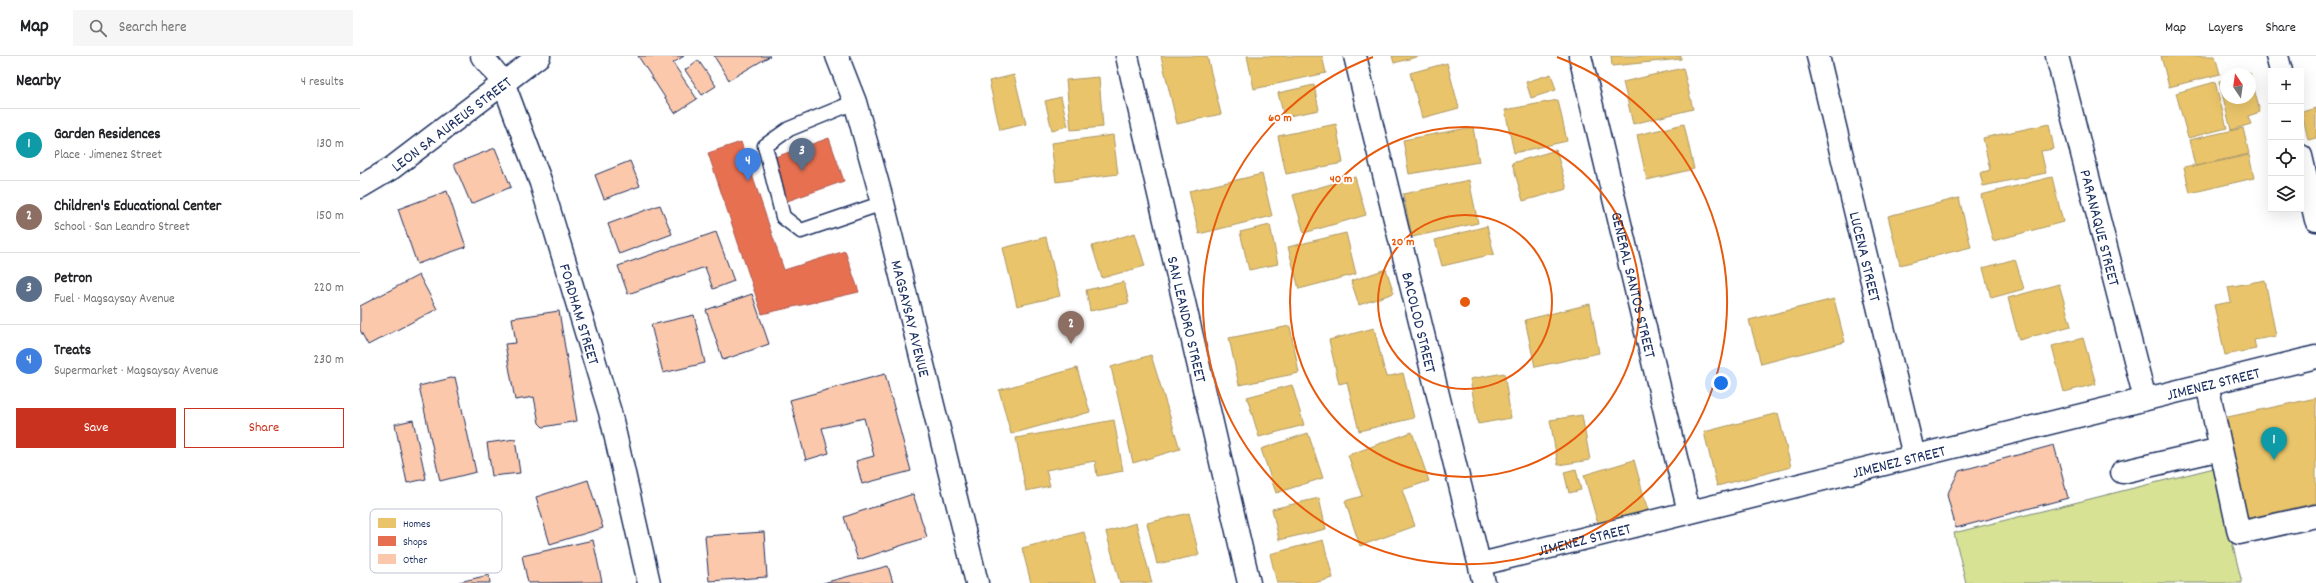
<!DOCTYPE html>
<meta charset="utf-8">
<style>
body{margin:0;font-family:Dekko,sans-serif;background:#f6f6f6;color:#202124}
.controls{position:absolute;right:12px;top:12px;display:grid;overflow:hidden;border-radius:0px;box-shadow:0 4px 16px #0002}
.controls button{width:36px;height:36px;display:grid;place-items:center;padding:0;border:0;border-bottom:1px solid #e0e0e0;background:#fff;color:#202124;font:20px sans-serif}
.compass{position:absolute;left:1860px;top:12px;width:36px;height:36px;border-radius:50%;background:#fff;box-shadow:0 4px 16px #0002;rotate:347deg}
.you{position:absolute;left:1361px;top:327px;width:14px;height:14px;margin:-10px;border:3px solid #fff;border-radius:50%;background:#1a73e8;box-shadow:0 0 0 6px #1a73e833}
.badge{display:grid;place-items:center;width:26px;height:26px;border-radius:50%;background:#c8321e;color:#fff;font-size:13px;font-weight:700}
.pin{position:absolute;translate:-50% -33px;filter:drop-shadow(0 1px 2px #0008)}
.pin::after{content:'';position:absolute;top:21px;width:14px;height:12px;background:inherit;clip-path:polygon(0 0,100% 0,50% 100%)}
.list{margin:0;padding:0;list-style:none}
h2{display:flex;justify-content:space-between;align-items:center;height:52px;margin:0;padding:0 16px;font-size:17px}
h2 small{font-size:13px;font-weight:400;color:#757577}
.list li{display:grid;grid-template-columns:26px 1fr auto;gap:12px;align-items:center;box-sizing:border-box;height:72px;padding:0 16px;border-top:1px solid #e0e0e0}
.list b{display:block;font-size:15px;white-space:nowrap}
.list p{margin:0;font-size:13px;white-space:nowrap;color:#757577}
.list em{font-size:13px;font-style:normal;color:#757577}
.actions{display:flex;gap:8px;padding:12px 16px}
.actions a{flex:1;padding:9px 0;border:1px solid #c8321e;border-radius:0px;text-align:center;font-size:14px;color:#c8321e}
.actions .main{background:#c8321e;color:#fff}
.icon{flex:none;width:22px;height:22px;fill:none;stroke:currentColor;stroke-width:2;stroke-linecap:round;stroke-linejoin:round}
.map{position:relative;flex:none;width:1956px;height:527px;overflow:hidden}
header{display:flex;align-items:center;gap:24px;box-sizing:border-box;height:56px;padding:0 20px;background:#fff;border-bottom:1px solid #e0e0e0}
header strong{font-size:19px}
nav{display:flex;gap:22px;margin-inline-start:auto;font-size:14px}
.search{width:280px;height:36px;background:#f6f6f6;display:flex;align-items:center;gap:10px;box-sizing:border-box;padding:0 14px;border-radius:0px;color:#757577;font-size:15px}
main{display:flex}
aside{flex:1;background:#fff}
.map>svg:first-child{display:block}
</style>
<header>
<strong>Map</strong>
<div class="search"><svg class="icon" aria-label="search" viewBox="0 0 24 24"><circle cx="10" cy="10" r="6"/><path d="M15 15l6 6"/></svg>Search here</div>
<nav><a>Map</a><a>Layers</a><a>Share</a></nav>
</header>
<main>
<aside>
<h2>Nearby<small>4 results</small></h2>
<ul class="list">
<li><span class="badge" style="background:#0f9aa8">1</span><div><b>Garden Residences</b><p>Place · Jimenez Street</p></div><em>130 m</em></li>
<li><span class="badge" style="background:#8d6e63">2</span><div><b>Children's Educational Center</b><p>School · San Leandro Street</p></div><em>150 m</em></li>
<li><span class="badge" style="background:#5c6f8a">3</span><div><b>Petron</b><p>Fuel · Magsaysay Avenue</p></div><em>220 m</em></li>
<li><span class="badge" style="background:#3f7fe0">4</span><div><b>Treats</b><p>Supermarket · Magsaysay Avenue</p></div><em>230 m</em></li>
</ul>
<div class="actions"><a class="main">Save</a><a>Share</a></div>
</aside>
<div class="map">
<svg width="1956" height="527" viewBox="0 0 1956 527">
<rect width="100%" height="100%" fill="#fff"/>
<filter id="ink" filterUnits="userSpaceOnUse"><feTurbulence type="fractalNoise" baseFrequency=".025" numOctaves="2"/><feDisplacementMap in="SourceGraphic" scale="8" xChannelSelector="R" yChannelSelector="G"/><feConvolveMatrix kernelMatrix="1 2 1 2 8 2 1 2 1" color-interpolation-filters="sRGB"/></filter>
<g filter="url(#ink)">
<!-- green -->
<path fill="#d7e295" stroke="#79887a" d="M 1854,412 L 1882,527 L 1606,527 L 1594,477 Z"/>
<!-- homes -->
<path fill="#e9c46a" stroke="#ab9766" d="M 801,0 L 847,0 L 861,58 L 817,68 Z
M 887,0 L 962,0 L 966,17 L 894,33 Z
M 1032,0 L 1060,0 L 1034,7 Z
M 1251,0 L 1321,0 L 1321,3 L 1252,10 Z
M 1801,0 L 1855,0 L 1860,18 L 1809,31 Z
M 1087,7 L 1099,52 L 1062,62 L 1050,17 Z
M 1323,12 L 1333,53 L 1273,68 L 1263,26 Z
M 1890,17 L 1900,56 L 1888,60 L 1891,68 L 1871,74 L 1859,25 L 1866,23 L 1866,42 L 1890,42 L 1890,18 L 1886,18 Z
M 1191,18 L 1196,34 L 1171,42 L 1166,26 Z
M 654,19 L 666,68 L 640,74 L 629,25 Z
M 739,21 L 743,71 L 711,74 L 706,24 Z
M 1855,26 L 1867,72 L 1828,82 L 1816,37 Z
M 954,29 L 959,54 L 924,61 L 918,37 Z
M 701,41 L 708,70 L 692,74 L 685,45 Z
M 1198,44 L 1207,85 L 1154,97 L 1145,54 Z
M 1956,52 L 1956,82 L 1948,84 L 1942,56 Z
M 976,68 L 983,107 L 926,118 L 918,80 Z
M 1324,68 L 1334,113 L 1287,124 L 1277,79 Z
M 1689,68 L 1694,93 L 1681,95 L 1686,117 L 1623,130 L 1620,117 L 1630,114 L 1623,82 Z
M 1113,71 L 1119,106 L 1049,118 L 1043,84 Z
M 1883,72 L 1889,98 L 1835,110 L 1829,84 Z
M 753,79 L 758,118 L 696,126 L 691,87 Z
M 1196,94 L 1207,133 L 1163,145 L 1152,107 Z
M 1889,99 L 1894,122 L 1830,137 L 1824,111 L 1833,109 L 1833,111 Z
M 902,118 L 912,160 L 839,178 L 829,135 Z
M 995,121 L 1006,159 L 944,177 L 933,139 Z
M 1692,121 L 1703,166 L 1633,185 L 1621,139 Z
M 1109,124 L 1118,167 L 1052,181 L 1043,138 Z
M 1599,142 L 1611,191 L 1540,209 L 1528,160 Z
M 910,169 L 918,208 L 889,214 L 880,176 Z
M 1127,170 L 1134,198 L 1082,210 L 1075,184 Z
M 775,177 L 785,210 L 742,222 L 732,190 Z
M 986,177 L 996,218 L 939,233 L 928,191 Z
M 686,181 L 700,240 L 657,250 L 643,192 Z
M 1655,203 L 1664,233 L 1631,242 L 1623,212 Z
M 1026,213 L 1034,237 L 999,249 L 991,225 Z
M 1905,224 L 1916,280 L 1894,284 L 1896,293 L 1865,299 L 1854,249 L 1871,246 L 1868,231 Z
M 764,226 L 769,247 L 730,255 L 726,234 Z
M 1699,228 L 1711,270 L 1659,284 L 1648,242 Z
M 1474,243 L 1485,286 L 1401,308 L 1389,264 Z
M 1230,248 L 1239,297 L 1175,311 L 1165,264 Z
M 930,270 L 939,317 L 879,329 L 869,282 Z
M 1014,272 L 1026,321 L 1043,317 L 1054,362 L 999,375 L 987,326 L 979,328 L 969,284 Z
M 1723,282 L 1736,328 L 1704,336 L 1692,290 Z
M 791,299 L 820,393 L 773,407 L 751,311 Z
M 717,312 L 730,356 L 651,378 L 639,334 Z
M 1144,317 L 1151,362 L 1118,368 L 1110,323 Z
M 932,329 L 944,369 L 899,381 L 887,341 Z
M 1956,342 L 1956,447 L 1885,463 L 1863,362 Z
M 1418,357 L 1431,411 L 1357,430 L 1344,376 Z
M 1222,359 L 1230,404 L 1198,409 L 1190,364 Z
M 754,364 L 763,415 L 737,420 L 735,405 L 686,414 L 690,430 L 666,435 L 656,382 Z
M 1052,376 L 1069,425 L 1042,434 L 1055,470 L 1000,490 L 985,445 L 1002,440 L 988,399 Z
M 948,377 L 963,422 L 916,437 L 901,393 Z
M 1274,404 L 1288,455 L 1238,468 L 1224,419 Z
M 1216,413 L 1221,434 L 1209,437 L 1204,416 Z
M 959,442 L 966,473 L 919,484 L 912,453 Z
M 829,457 L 839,499 L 797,508 L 787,467 Z
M 776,467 L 792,527 L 760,527 L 746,476 Z
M 724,476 L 737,527 L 671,527 L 662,492 Z
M 963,484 L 973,522 L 954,527 L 917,527 L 910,498 Z"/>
<!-- shops -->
<path fill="#e76f51" stroke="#aa5c55" d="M 469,82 L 484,125 L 416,149 L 401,106 Z
M 381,86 L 424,214 L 485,195 L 499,236 L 402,258 L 348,97 Z"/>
<!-- building -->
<path fill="#fcc8ac" stroke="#1b2f5e" d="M 278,0 L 324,0 L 313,7 L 337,43 L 315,57 Z
M 354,0 L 410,0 L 369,24 Z
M 338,4 L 356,30 L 342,39 L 325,14 Z
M 135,92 L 151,131 L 111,148 L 94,108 Z
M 270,105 L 280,130 L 244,143 L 235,119 Z
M 87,135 L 106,191 L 57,208 L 38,153 Z
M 300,149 L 312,178 L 259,198 L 248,168 Z
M 356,176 L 374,225 L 353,233 L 345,211 L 268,238 L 258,210 Z
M 59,219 L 77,253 L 8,289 L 0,274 L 0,250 Z
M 392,238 L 409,288 L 363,304 L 346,254 Z
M 199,255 L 217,365 L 183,371 L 179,367 L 174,341 L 155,344 L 145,288 L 156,287 L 152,262 Z
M 334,259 L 345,307 L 303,317 L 291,269 Z
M 525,318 L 551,415 L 502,428 L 496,405 L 514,400 L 504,362 L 462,372 L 469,397 L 446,404 L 430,344 Z
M 95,321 L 116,416 L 80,425 L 59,330 Z
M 53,364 L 66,423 L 47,427 L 35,368 Z
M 155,383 L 160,417 L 132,420 L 127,387 Z
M 1694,389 L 1708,442 L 1596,472 L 1587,439 L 1599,415 Z
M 228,424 L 243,472 L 190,488 L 176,441 Z
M 553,438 L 567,481 L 498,504 L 484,461 Z
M 404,476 L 407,521 L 349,525 L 345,480 Z
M 233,484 L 242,526 L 168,527 L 162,500 Z
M 528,510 L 533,527 L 463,527 Z
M 129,519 L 130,527 L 95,527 Z"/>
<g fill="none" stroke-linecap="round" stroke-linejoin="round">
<!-- lane casing -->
<g stroke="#1b2f5e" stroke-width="17">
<path id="lane" d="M 495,46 L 429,73 L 405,90 L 423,161 L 441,175 L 523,147"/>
</g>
<!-- street casing -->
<g stroke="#1b2f5e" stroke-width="25">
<g id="street">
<path id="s1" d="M 122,0 L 143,26 L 181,127 L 250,356 L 289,527"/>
<path id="s2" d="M 767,0 L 889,527"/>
<path id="s3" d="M 995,0 L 1124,527"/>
<path id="s4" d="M 1220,0 L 1329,456"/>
<path id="s5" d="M 1458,0 L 1554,400"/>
<path id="s6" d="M 1697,0 L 1785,343"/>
<path d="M 1917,0 L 1921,15"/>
<path d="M 1941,100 L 1956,164"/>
<path d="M 1847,328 L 1879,477 L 1956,460"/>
<path d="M 1762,416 L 1861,393"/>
<path id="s7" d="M 1121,508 L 1956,301"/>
</g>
</g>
<!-- secondary casing -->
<g stroke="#1b2f5e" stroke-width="25">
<g id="secondary">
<path id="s8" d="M 477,0 L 495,46 L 523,147 L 617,527"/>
<path id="s9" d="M 0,131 L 32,112 L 179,0"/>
</g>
</g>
<!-- lane -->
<use href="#lane" stroke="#fff" stroke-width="14"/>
<!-- street -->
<use href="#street" stroke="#fff" stroke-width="22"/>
<!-- secondary -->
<use href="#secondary" stroke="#fff" stroke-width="22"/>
</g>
</g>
<!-- distance rings -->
<g fill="none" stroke="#e8590c" stroke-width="2">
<circle cx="1105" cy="246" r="87"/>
<circle cx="1105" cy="246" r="175"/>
<path d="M1197 1A262 262 0 1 1 1013 1"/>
</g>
<g text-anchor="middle" stroke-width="4" stroke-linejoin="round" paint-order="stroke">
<!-- street labels -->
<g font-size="16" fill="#1b2f5e" stroke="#fff">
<text dy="6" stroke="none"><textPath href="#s9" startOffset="111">LEON SA AUREUS STREET</textPath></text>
<text dy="6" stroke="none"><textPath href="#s6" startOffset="177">PARANAQUE STREET</textPath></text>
<text dy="6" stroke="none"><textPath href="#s5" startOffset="206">LUCENA STREET</textPath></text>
<text dy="6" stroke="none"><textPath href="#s4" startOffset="235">GENERAL SANTOS STREET</textPath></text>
<text dy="6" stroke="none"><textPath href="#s1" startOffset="278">FORDHAM STREET</textPath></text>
<text dy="6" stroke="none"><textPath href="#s8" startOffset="273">MAGSAYSAY AVENUE</textPath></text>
<text dy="6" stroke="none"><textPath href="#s2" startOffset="270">SAN LEANDRO STREET</textPath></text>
<text dy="6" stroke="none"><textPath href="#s3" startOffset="274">BACOLOD STREET</textPath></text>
<text dy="6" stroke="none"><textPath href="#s7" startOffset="754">JIMENEZ STREET</textPath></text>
<text dy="6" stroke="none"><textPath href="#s7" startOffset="430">JIMENEZ STREET</textPath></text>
<text dy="6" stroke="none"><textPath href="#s7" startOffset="106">JIMENEZ STREET</textPath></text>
</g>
</g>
<!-- legend -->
<rect x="10" y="453" width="132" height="64" rx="6" fill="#fff" stroke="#bbc1cf" stroke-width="1"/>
<rect x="18" y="462" width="18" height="10" fill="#e9c46a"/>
<rect x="18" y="480" width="18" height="10" fill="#e76f51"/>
<rect x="18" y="498" width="18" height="10" fill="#fcc8ac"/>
<g font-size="11" fill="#1b2f5e">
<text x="43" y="471">Homes</text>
<text x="43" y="489">Shops</text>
<text x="43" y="507">Other</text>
</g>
<circle cx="1105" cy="246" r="6" fill="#e8590c" stroke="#fff" stroke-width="2"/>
<g font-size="12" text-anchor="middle" font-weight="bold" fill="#e8590c" stroke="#fff" stroke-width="4" stroke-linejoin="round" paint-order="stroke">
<text x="920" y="65">60 m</text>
<text x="981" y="126">40 m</text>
<text x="1043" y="189">20 m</text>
</g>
</svg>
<div class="controls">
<button>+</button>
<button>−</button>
<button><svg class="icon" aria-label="locate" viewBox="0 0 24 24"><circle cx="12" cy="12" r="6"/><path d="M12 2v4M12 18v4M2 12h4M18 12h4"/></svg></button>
<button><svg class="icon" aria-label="layers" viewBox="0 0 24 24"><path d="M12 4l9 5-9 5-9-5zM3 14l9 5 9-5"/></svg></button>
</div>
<svg class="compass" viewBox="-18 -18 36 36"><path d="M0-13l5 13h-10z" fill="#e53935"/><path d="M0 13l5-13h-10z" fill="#757577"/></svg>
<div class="you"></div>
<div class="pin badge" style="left:1914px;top:404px;background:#0f9aa8">1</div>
<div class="pin badge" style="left:711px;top:288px;background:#8d6e63">2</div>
<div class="pin badge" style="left:442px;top:115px;background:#5c6f8a">3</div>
<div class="pin badge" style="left:388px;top:125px;background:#3f7fe0">4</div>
</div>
</main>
